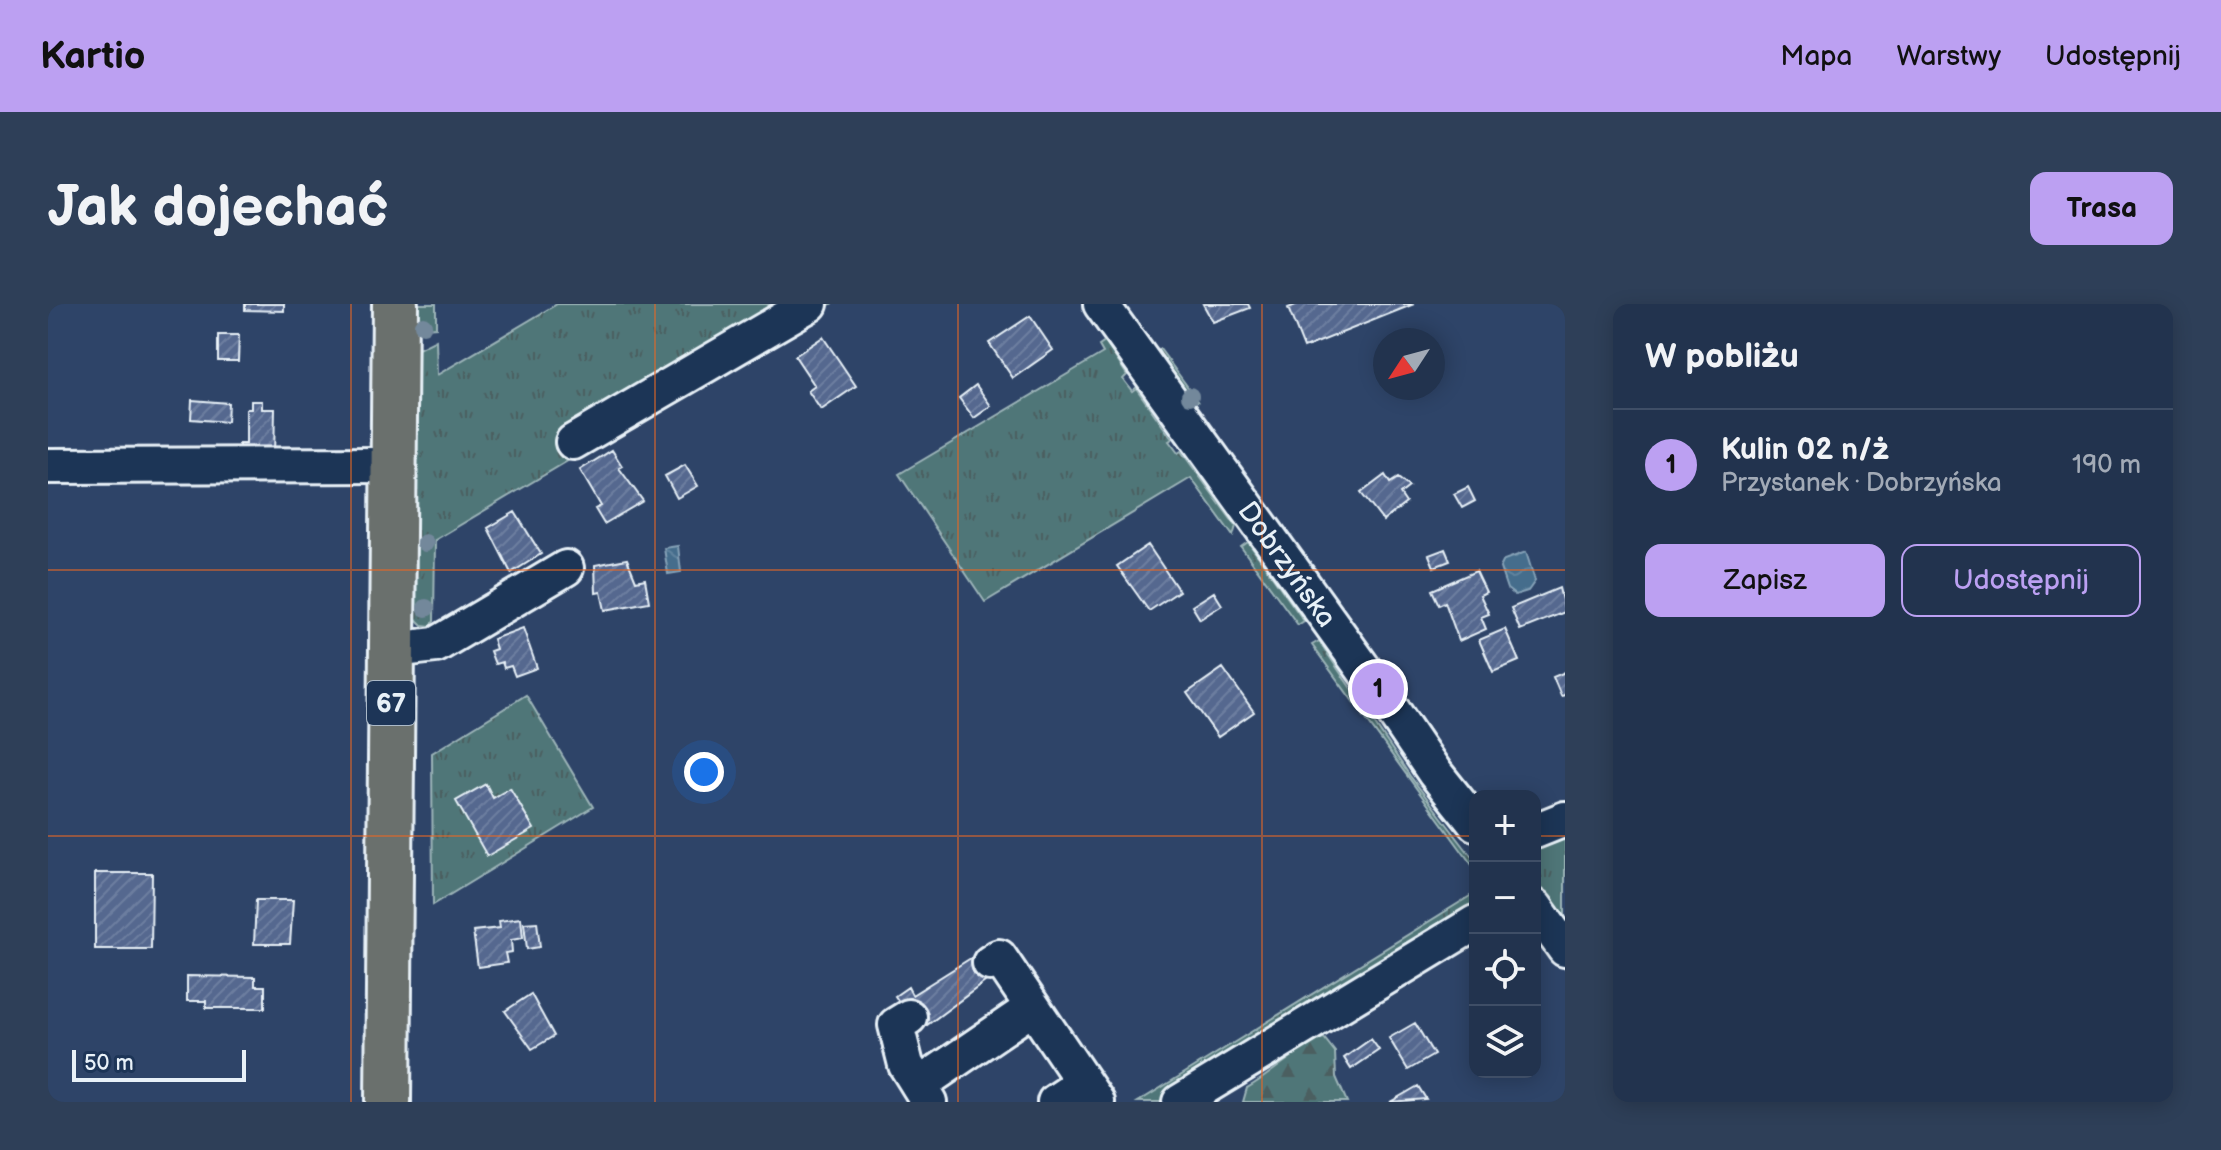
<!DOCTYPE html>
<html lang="pl">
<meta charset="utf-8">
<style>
body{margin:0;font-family:"Balsamiq Sans",sans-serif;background:#2e3f58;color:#f1f3f6}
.controls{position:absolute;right:24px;bottom:24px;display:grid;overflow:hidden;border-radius:16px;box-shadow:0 4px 20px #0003}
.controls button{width:72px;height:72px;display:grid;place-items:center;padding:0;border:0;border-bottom:2px solid #3f4e66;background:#22334e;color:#f1f3f6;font:40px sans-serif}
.compass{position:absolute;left:1325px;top:24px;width:72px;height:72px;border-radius:50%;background:#22334e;box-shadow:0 4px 20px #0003;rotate:234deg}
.scale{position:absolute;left:24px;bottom:20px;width:174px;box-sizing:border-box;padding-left:8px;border:4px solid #e8f1f8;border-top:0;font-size:22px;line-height:28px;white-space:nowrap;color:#e8f1f8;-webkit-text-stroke:6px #1d3557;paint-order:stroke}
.you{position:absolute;left:656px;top:468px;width:28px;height:28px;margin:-20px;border:6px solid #fff;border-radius:50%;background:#1a73e8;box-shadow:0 0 0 12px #1a73e833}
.badge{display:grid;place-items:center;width:52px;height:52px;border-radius:50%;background:#bca0f2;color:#111;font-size:26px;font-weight:700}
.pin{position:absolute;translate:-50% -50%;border:4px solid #fff;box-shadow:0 2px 8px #0006}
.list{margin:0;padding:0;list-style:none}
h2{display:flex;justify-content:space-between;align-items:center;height:104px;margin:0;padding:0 32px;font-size:34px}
h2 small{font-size:26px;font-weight:400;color:#a2aab6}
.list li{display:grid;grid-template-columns:52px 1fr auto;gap:24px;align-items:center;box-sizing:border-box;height:112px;padding:0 32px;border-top:2px solid #3f4e66}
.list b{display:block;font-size:30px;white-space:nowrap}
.list p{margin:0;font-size:26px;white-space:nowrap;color:#a2aab6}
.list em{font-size:26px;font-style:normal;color:#a2aab6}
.actions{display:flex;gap:16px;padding:24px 32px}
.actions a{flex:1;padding:18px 0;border:2px solid #bca0f2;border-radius:16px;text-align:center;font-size:28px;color:#bca0f2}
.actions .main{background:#bca0f2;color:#111}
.icon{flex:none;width:44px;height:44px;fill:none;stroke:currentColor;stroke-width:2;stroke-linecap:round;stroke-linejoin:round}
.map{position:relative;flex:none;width:1517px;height:798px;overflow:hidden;border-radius:16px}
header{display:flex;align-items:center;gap:48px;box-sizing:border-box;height:112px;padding:0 40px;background:#bca0f2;color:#111}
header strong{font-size:38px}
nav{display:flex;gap:44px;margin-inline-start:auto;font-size:28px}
.intro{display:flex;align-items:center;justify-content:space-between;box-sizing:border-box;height:192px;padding:0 48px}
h1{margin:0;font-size:56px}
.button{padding:20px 36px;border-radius:16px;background:#bca0f2;color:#111;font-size:28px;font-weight:700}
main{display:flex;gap:48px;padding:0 48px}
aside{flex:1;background:#22334e;border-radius:16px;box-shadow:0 4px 20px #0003}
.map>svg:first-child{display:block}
</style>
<header>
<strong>Kartio</strong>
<nav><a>Mapa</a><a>Warstwy</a><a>Udostępnij</a></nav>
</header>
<div class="intro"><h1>Jak dojechać</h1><a class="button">Trasa</a></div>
<main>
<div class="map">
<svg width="1517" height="798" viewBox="0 0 1517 798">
<defs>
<pattern id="grass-tufts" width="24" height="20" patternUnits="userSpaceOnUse" patternTransform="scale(2)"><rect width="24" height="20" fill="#507678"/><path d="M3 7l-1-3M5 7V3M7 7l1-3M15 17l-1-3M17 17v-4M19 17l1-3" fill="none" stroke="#4b5f61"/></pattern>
<pattern id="forest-firs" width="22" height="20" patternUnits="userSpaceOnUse" patternTransform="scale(2)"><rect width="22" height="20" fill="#507678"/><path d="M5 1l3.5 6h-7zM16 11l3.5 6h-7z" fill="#4b5f61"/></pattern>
<pattern id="water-waves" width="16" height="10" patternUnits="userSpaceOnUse" patternTransform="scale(2)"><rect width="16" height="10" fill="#446d8c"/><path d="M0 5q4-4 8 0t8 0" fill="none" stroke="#5f829d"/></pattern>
<pattern id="building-hatch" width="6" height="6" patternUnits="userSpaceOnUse" patternTransform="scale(2)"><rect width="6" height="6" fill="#55688f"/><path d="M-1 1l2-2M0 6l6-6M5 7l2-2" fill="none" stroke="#6d7ea0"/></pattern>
</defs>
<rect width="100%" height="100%" fill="#2e4468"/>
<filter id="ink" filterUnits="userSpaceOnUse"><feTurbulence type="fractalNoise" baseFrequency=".0125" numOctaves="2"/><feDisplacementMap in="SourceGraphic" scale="16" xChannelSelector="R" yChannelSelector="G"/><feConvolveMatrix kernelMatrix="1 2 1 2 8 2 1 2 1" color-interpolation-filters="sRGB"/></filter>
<g filter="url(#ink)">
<!-- grass -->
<path fill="url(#grass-tufts)" stroke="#9cb4b8" stroke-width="2" d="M 364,0 L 388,0 L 388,23 L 364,25 Z
M 509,0 L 783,0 L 387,236 L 386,317 L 383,322 L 374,321 L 366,313 L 370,45 L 388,36 L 389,71 Z
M 1057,38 L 1079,71 L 1075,75 L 1084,87 L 1088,84 L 1124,135 L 1121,137 L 1130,149 L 1133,147 L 1188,222 L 1185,232 L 1143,174 L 937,298 L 851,170 L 1055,49 L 1051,42 Z
M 1112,45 L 1150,97 L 1138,95 L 1104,50 Z
M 1200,238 L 1256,317 L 1250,321 L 1193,243 Z
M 1271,337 L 1362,472 L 1427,557 L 1427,565 L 1264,341 Z
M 478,391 L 545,503 L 385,601 L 384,449 Z
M 1517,526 L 1517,618 L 1487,577 L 1487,538 Z
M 1427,589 L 1427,613 L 1119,798 L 1090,798 Z"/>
<!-- forest -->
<path fill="url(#forest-firs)" stroke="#9cb4b8" stroke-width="2" d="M 1276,734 L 1287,748 L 1288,773 L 1299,798 L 1195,798 L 1199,784 C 1223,771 1256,739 1276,734 Z"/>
<!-- water -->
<path fill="url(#water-waves)" stroke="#86a2b7" stroke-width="2" d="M 630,242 L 633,268 L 620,270 L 616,244 Z
M 1478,248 L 1487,277 L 1480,287 L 1467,291 L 1459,285 L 1452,264 L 1456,256 Z"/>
<!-- building -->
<path fill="url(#building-hatch)" stroke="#e8f1f8" stroke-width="2" d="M 197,0 L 236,0 L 236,7 L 197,6 Z
M 1155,0 L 1200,0 L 1202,4 L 1165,18 Z
M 1250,0 L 1366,0 L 1256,44 L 1240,4 Z
M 982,12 L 1005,46 L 965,74 L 941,39 Z
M 170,31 L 191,31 L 190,57 L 170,57 Z
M 775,33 L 808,82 L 773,106 L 760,87 L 767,82 L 747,52 Z
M 928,81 L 943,102 L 926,114 L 911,94 Z
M 144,96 L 180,99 L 179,118 L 143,115 Z
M 203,97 L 214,97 L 214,105 L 227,105 L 226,154 L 191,154 L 191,140 L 198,140 L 198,105 L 203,105 Z
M 564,146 L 574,162 L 571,164 L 595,197 L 556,220 L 547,205 L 553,202 L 532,166 Z
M 637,161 L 650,182 L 629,194 L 617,172 Z
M 1337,171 L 1342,179 L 1350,174 L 1361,183 L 1352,190 L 1358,199 L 1335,217 L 1313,189 Z
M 1420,183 L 1427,197 L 1414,204 L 1406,190 Z
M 467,208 L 493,250 L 463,269 L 440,224 Z
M 1100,241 L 1131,287 L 1101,307 L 1069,262 Z
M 1397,245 L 1402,257 L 1386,263 L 1381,251 Z
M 579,255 L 588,277 L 597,275 L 601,298 L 557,306 L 553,288 L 548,289 L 547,261 Z
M 1428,267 L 1438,288 L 1432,291 L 1441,310 L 1433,313 L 1438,325 L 1411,337 L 1397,298 L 1391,301 L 1384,286 Z
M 1511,284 L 1517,308 L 1472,326 L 1463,304 Z
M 1166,288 L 1174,301 L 1152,315 L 1144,302 Z
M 475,324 L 489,364 L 467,372 L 463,362 L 456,364 L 454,358 L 447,360 L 442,347 L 448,345 L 445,335 Z
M 1457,325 L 1471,357 L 1445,368 L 1431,336 Z
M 1175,364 L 1206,408 L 1170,433 L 1139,389 Z
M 1517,368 L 1517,391 L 1513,392 L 1505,373 Z
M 438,480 L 445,494 L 462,484 L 486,525 L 439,552 L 408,497 Z
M 47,569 L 104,569 L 103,645 L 47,645 Z
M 208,596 L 245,596 L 242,640 L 206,640 Z
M 473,614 L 475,634 L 463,636 L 464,648 L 457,649 L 459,659 L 430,663 L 425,627 L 452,624 L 451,617 Z
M 489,618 L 492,643 L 479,645 L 476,619 Z
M 934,647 L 949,669 L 871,727 L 847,692 L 860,683 L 864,691 Z
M 139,672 L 207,673 L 207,682 L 217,682 L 217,704 L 158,704 L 158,697 L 139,697 Z
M 483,690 L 506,732 L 484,745 L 457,707 Z
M 1367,719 L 1386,751 L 1360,766 L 1341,734 Z
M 1323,735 L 1331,746 L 1303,765 L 1296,754 Z
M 1370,782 L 1378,795 L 1342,798 Z"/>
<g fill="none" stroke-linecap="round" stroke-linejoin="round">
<!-- minor casing -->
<g stroke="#e8f1f8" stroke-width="40">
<g id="minor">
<path id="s1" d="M 1053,0 L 1330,385 L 1387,469 L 1427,519"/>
<path d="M 525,138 L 762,0"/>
<path d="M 0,162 L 346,161"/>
<path d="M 344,346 L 388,341 L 518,264"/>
<path d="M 1487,527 L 1517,515"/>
<path d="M 1487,603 L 1517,645"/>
<path d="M 942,659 L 951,653 L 1049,798"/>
<path d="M 861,713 L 848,721 L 858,761 L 881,798"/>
<path d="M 871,781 L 984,704"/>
<path d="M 1007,798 L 1034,780"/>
<path d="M 1132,798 L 1427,619"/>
</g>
</g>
<!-- major casing -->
<g stroke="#e8f1f8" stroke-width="50">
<path id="major" d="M 340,798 L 347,0"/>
</g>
<!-- minor -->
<use href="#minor" stroke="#1d3557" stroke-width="34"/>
<!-- major -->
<use href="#major" stroke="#6b706d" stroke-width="44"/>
</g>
<!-- trees -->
<g fill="#73889b">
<circle cx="375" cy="21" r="9"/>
<circle cx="1142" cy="92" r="9"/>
<circle cx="377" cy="239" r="9"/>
<circle cx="378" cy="304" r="9"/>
</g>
</g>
<!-- grid -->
<path fill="none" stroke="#e86824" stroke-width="2" stroke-opacity="0.55" d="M 303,0 L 303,798M 607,0 L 607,798M 910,0 L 910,798M 1214,0 L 1214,798M 0,266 L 1517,266M 0,532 L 1427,532M 1487,532 L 1517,532"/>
<g text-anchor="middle" stroke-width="6" stroke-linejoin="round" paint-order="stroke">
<!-- shield labels -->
<rect fill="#1d3557" stroke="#abb9c8" stroke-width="2" x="319" y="377" width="48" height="44" rx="6"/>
<g font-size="26" font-weight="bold" fill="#e8f1f8">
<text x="343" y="408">67</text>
</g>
<!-- street labels -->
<g font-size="28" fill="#e8f1f8" stroke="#1d3557">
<text dy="10" stroke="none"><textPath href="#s1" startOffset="320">Dobrzyńska</textPath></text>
</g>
</g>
</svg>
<div class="controls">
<button>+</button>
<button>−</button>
<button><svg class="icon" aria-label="locate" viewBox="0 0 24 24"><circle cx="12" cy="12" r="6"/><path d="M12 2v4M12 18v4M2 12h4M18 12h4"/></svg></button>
<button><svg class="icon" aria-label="layers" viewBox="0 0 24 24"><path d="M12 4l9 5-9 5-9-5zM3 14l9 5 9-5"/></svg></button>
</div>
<svg class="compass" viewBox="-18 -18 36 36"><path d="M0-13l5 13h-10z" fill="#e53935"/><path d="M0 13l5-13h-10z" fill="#a2aab6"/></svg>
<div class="scale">50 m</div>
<div class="you"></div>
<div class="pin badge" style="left:1330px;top:385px">1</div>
</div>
<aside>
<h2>W pobliżu<small></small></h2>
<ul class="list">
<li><span class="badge">1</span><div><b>Kulin 02 n/ż</b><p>Przystanek · Dobrzyńska</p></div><em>190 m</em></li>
</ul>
<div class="actions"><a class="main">Zapisz</a><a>Udostępnij</a></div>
</aside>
</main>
